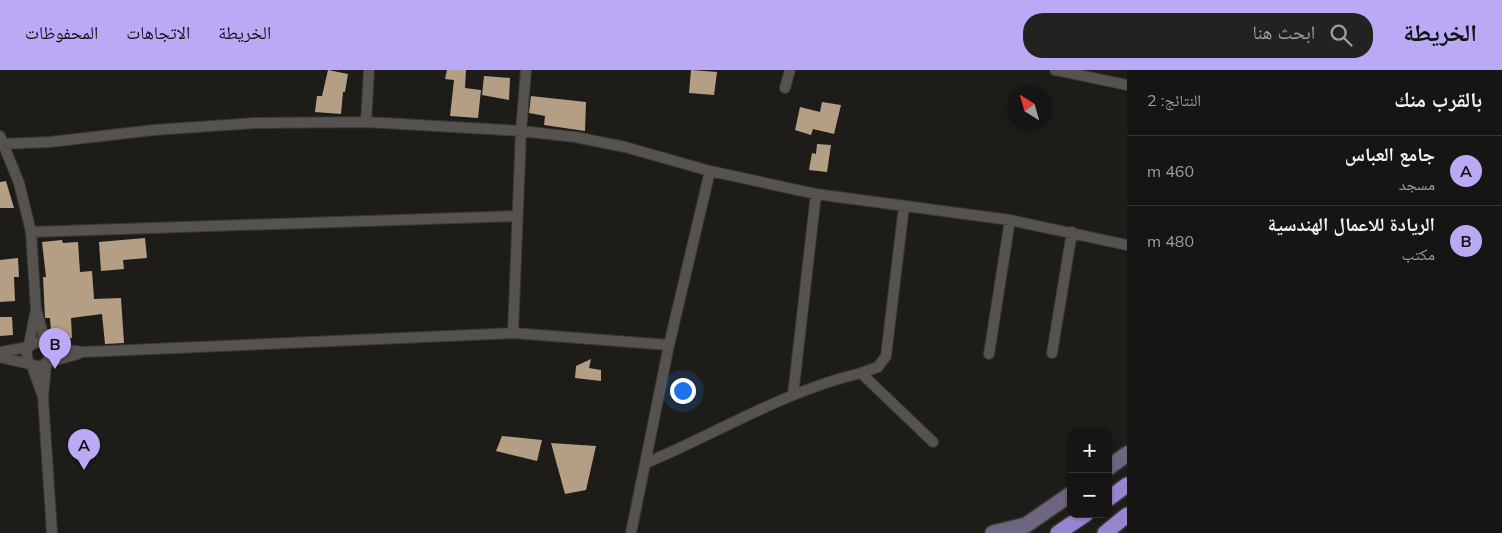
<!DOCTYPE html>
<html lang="ar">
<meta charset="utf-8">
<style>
body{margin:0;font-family:Mulish,"Noto Naskh Arabic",sans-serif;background:#232221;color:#f1f3f6;direction:rtl}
.controls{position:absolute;right:15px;bottom:15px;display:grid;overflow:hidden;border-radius:10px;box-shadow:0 1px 4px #0004}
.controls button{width:45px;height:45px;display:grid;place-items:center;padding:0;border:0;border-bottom:1px solid #353433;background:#161513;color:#f1f3f6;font:25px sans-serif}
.compass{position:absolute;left:1007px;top:15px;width:45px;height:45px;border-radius:50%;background:#161513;box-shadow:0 1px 4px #0004;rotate:323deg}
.you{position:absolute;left:682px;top:320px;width:18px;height:18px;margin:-12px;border:4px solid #fff;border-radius:50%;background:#1a73e8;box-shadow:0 0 0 8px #1a73e833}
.badge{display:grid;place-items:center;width:32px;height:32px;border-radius:50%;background:#baaaf6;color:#111;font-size:16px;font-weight:700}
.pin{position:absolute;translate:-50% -41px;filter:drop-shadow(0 1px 2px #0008)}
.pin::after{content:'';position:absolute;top:26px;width:18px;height:15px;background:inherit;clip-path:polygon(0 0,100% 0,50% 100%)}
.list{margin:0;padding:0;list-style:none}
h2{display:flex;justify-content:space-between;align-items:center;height:65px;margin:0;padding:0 20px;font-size:21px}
h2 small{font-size:16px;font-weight:400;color:#9e9fa0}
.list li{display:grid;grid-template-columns:32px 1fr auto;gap:15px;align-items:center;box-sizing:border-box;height:70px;padding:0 20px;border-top:1px solid #353433}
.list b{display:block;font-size:19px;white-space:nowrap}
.list p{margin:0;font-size:16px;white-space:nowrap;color:#9e9fa0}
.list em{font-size:16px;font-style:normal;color:#9e9fa0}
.icon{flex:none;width:28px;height:28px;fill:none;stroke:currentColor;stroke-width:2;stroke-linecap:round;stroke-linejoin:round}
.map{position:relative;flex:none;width:1127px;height:463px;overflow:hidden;direction:ltr}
header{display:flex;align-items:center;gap:30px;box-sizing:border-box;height:70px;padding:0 25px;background:#baaaf6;color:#111}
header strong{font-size:24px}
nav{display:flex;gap:28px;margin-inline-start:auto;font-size:18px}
.search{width:350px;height:45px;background:#232221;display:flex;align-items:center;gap:12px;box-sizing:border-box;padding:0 18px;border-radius:20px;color:#9e9fa0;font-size:19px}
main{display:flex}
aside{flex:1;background:#161513}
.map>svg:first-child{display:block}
</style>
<header>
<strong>الخريطة</strong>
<div class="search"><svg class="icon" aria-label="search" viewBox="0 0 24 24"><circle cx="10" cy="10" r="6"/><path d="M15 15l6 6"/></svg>ابحث هنا</div>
<nav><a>الخريطة</a><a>الاتجاهات</a><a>المحفوظات</a></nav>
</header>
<main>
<aside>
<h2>بالقرب منك<small>النتائج: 2</small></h2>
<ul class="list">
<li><span class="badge">A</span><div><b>جامع العباس</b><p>مسجد</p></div><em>460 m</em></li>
<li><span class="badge">B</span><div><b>الريادة للاعمال الهندسية</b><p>مكتب</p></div><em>480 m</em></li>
</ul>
</aside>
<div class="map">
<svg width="1127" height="463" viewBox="0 0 1127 463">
<rect width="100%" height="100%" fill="#1e1c19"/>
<!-- building -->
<path fill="#b49f85" d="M 328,0 L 348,4 L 345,22 L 343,22 L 341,44 L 315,42 L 317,26 L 322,26 Z
M 447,0 L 466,0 L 465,18 L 481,20 L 478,48 L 450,46 L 454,10 L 445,9 Z
M 691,0 L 717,2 L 714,25 L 689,23 Z
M 484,6 L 510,8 L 509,30 L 482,25 Z
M 531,26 L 586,32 L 585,61 L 544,55 L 545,46 L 529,43 Z
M 822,32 L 841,35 L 834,64 L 813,59 L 811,65 L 795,60 L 800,37 L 820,42 Z
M 817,74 L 831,75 L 827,102 L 809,100 L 812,83 L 816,84 Z
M 6,111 L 14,138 L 0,138 L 0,112 Z
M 145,168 L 147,188 L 123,190 L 124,199 L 101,201 L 99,172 Z
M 62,170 L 63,173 L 78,172 L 80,202 L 92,201 L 94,229 L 121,228 L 124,273 L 105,274 L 102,244 L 71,248 L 72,268 L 60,269 L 59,261 L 51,261 L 50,248 L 45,248 L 43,207 L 46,207 L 42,172 Z
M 18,188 L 19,207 L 14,207 L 15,231 L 0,232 L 0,190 Z
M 0,247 L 12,247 L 13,265 L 0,266 Z
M 591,289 L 589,298 L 601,300 L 601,311 L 575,308 L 576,296 Z
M 502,366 L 542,370 L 537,391 L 496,381 Z
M 551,373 L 596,376 L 586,420 L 565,424 Z"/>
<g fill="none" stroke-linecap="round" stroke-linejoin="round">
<!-- minor casing -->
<g stroke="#393836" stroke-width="12">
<path id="minor" d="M 1055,0 L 1127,15
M 785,18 L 790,0
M 366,52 L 369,0
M 0,66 L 19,113 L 31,162 L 36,240 L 46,274
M 0,74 L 50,72 L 154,60 L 255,53 L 366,52 L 521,61 L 575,67 L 625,77 L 710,101 L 816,124 L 1010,150 L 1127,175
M 31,162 L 517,146
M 513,263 L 521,61 L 526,0
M 29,275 L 35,244
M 49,278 L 84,282 L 513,263 L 669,275
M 0,282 L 28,277
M 1052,283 L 1072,162
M 989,284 L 1010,150
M 0,287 L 42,297 L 51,287 L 49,278 L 42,272 L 33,273 L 26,280 L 28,292
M 49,292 L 78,284
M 46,295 L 43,327 L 52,463
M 32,296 L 42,324
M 861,303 L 878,297 L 886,286 L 904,136
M 793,325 L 816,124
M 646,393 C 718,363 784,321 861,303 L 933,372
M 631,463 L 669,275 L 710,101"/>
</g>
<!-- secondary casing -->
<g stroke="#393836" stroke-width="18">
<path id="secondary" d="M 1108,398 L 1127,384
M 993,463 L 1026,455 L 1071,424"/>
</g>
<!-- trunk casing -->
<g stroke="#393836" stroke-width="18">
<path id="trunk" d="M 1108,429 L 1127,415
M 1058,463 L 1086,444
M 1105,463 L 1127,445"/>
</g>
<!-- minor -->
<use href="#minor" stroke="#55524f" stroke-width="10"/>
<!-- secondary -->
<use href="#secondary" stroke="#6e6580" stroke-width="15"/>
<!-- trunk -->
<use href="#trunk" stroke="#9885d0" stroke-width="15"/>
</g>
</svg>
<div class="controls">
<button>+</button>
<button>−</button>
</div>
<svg class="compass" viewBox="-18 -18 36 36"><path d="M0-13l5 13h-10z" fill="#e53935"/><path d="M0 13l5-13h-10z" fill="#9e9fa0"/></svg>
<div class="you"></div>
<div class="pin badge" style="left:84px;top:400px">A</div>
<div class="pin badge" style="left:55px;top:299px">B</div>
</div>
</main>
